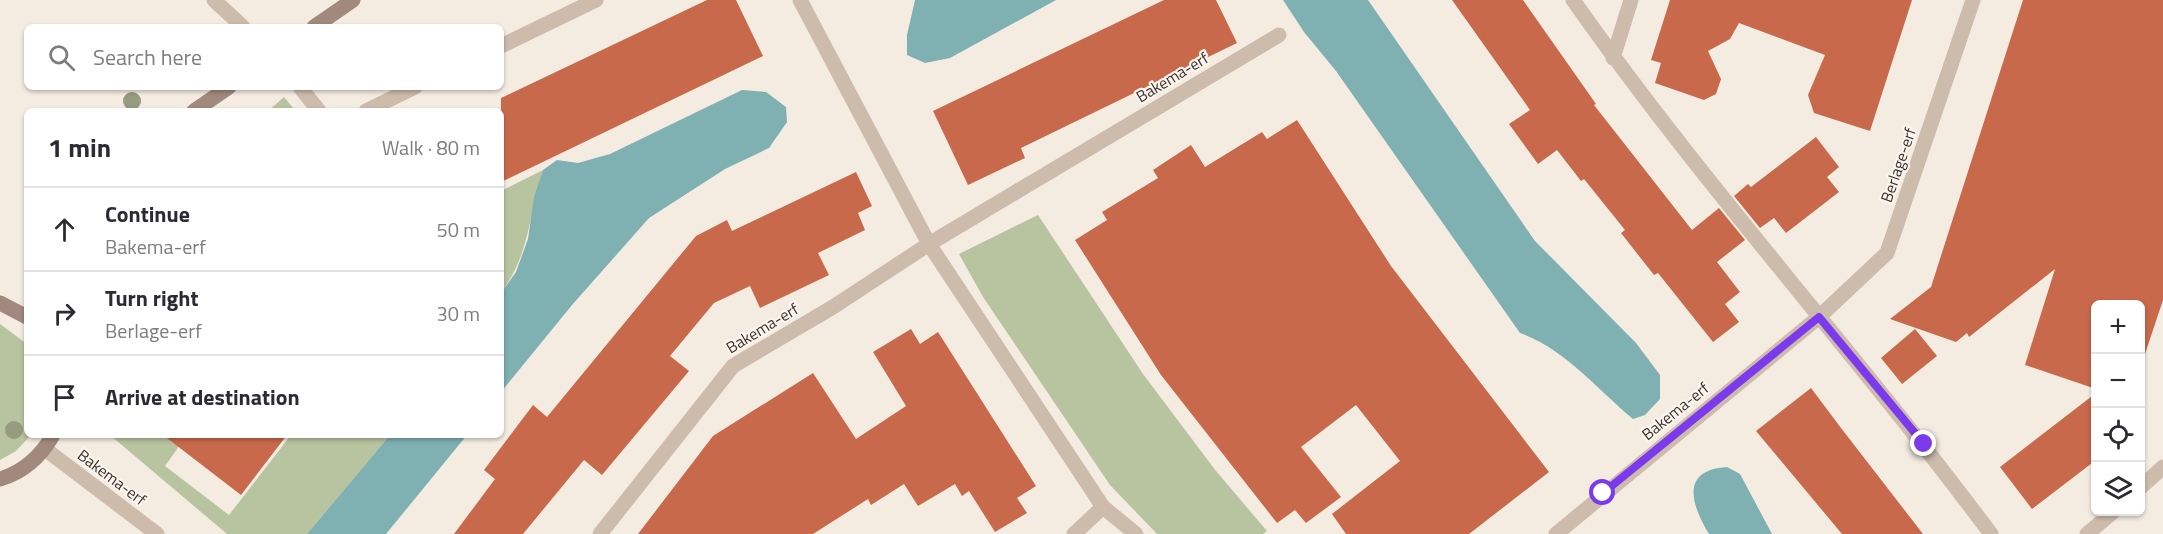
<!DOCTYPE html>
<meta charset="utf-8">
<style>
body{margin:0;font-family:"Titillium Web",sans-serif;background:#f2f2f3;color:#2b2b33}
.controls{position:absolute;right:18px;bottom:18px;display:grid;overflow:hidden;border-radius:9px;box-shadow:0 2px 4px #0004}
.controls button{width:54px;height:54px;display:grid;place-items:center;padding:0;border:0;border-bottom:2px solid #e1e1e2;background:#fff;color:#2b2b33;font:30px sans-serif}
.stop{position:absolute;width:18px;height:18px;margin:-14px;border:4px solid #7c3aed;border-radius:50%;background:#fff}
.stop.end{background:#7c3aed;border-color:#fff;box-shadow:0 2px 6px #0008}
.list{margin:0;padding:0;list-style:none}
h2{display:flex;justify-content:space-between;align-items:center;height:78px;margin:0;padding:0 24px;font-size:26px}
h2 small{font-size:20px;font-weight:400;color:#7c7c81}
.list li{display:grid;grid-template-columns:39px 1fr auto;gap:18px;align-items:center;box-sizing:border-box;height:84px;padding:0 24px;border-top:2px solid #e1e1e2}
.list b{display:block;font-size:22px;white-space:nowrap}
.list p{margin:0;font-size:20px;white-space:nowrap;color:#7c7c81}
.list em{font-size:20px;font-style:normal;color:#7c7c81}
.icon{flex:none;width:33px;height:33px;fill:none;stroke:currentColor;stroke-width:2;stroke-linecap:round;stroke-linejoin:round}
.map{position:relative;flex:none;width:2163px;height:534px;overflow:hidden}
.search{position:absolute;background:#fff;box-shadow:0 2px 4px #0004;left:24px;top:24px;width:480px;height:66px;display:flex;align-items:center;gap:15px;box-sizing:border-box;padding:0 21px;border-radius:9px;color:#7c7c81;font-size:22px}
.panel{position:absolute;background:#fff;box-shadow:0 2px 4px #0004;left:24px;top:108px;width:480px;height:330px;border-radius:9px}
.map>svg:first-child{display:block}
</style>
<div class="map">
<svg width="2163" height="534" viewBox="0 0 2163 534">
<rect width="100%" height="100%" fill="#f4ebe1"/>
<!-- green -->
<path fill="#b8c4a0" d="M 284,97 L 294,109 L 292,111 L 268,111 Z
M 543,170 C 528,216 531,252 501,293 L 501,191 Z
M 1038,215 L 1143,374 L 1216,471 L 1267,531 L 1263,534 L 1157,534 L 1110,485 L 983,297 L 959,254 Z
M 0,324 L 27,344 L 27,435 L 31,435 L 16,451 L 0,460 Z
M 110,435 L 187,435 L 165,466 L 229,515 L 291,435 L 390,435 L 307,534 L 227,534 Z"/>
<!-- water -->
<path fill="#7fb0b2" d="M 915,0 L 1056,0 L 950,58 L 925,63 L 907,55 L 907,35 Z
M 1283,0 L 1368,0 L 1535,241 L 1636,343 L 1660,375 L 1660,399 L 1645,415 L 1633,419 C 1597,389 1565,349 1520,333 L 1336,71 L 1304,32 Z
M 742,90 L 766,92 L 786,107 L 787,122 L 769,148 L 725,169 L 649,218 L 572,305 L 501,392 L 501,293 L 516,272 L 528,239 L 534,197 L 543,170 L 557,160 L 578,163 L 610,154 Z
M 390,435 L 467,435 L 386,534 L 307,534 Z
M 1727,467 L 1740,474 L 1772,534 L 1709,534 C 1692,506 1679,470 1727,467 Z"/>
<!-- building -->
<path fill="#c8694b" d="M 707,0 L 736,0 L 763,56 L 501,182 L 501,98 Z
M 1164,0 L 1216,0 L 1237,43 L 1021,148 L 1025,158 L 968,185 L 933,111 Z
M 1452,0 L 1523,0 L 1596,104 L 1594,105 L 1692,230 L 1719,208 L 1745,240 L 1717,262 L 1740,292 L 1725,304 L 1739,322 L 1713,342 L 1658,273 L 1654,275 L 1621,233 L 1625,230 L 1584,179 L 1581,181 L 1557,150 L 1538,164 L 1509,124 L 1530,110 Z
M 1670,0 L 1912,0 L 1870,131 L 1814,113 L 1808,95 L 1825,55 L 1739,23 L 1730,39 L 1708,51 L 1721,79 L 1716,94 L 1704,100 L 1655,83 L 1661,63 L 1651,60 Z
M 2023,0 L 2163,0 L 2163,300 L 2140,369 L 2140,304 L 2096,304 L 2096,389 L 2025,365 L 2055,269 L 1969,337 L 1967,333 L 1956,342 L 1890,319 L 1931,287 Z
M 1297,120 L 1391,266 L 1549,472 L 1469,534 L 1346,534 L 1332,514 L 1400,461 L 1356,405 L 1301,447 L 1341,497 L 1306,523 L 1295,510 L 1277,523 L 1161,375 L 1075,240 L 1107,220 L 1102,212 L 1158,178 L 1153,170 L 1191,145 L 1205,167 L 1262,132 L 1267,139 Z
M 1816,137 L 1839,167 L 1827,177 L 1839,192 L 1786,233 L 1774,218 L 1760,228 L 1734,196 L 1748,184 L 1751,187 Z
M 856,172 L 872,206 L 858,213 L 865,230 L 818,253 L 829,275 L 760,308 L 750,286 L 714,303 L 670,356 L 689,371 L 602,475 L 584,460 L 523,534 L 454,534 L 495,479 L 484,470 L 533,405 L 547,417 L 696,236 L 727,220 L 732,231 Z
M 911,329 L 920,344 L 938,332 L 1036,486 L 1017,498 L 1027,513 L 995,532 L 969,491 L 962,496 L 955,484 L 918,506 L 904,484 L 871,505 L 868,499 L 813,534 L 638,534 L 713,436 L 813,373 L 856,439 L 906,406 L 873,352 Z
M 1915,329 L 1937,356 L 1902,384 L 1881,358 Z
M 1811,388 L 1841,428 L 1923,534 L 1842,534 L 1756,431 Z
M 2096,393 L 2096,460 L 2032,509 L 2000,467 Z
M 163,435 L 287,435 L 241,495 Z"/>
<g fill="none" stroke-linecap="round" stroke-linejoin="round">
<!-- lane -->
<path stroke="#cdbbac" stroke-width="15" d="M 214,0 L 243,27"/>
<!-- street -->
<path stroke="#cdbbac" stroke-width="15" d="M 800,0 L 929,244 L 1103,507 L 1136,534
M 1573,0 C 1703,185 1856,353 1991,534
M 501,46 L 596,0
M 1613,58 L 1631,0
M 300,87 L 319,111
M 366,111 L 415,87
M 45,449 L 157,534
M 2140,488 L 2163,467
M 600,534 L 733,366 L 833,307 L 929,244 L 1279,35
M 1074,534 L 1103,507
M 1556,534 L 1819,317 L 1887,253 L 1973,0
M 2087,534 L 2113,512"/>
<!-- secondary -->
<path stroke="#a18a7d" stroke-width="15" d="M 314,27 L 353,0
M 194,111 L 229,87
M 0,303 L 27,317
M 0,479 C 24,472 41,456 53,435"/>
</g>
<!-- trees -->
<g fill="#969b7f">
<circle cx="132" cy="101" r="9"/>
<circle cx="14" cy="430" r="9"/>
</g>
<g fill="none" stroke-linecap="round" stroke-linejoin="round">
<!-- route -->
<path stroke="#7c3aed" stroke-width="8" d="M 1603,493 L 1819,317 L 1924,444"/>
</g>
<g text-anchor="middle" stroke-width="4.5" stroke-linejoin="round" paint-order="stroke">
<!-- street labels -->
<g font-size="16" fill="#3b302b" stroke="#fbf5ee">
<text transform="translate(1172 77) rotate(-31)" y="6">Bakema-erf</text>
<text transform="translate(1898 165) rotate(-71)" y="6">Berlage-erf</text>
<text transform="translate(762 328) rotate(-31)" y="6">Bakema-erf</text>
<text transform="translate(1675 411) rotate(-39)" y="6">Bakema-erf</text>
<text transform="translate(112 477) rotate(37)" y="6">Bakema-erf</text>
</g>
</g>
</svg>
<div class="controls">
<button>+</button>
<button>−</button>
<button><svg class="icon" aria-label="locate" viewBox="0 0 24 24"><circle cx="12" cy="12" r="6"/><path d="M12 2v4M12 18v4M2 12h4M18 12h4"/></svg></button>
<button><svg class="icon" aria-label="layers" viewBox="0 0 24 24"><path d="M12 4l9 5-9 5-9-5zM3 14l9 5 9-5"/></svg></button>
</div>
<div class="stop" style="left:1603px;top:493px"></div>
<div class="stop end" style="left:1924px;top:444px"></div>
<div class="search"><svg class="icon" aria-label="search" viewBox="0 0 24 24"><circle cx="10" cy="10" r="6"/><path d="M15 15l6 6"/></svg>Search here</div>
<section class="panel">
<h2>1 min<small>Walk · 80 m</small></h2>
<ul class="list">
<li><svg class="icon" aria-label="ahead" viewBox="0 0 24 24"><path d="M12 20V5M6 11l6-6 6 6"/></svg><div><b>Continue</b><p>Bakema-erf</p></div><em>50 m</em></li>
<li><svg class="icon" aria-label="right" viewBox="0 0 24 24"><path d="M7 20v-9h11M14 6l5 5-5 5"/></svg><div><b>Turn right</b><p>Berlage-erf</p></div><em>30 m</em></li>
<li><svg class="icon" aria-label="arrive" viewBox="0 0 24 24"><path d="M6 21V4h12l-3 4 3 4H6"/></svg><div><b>Arrive at destination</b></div></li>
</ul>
</section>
</div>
